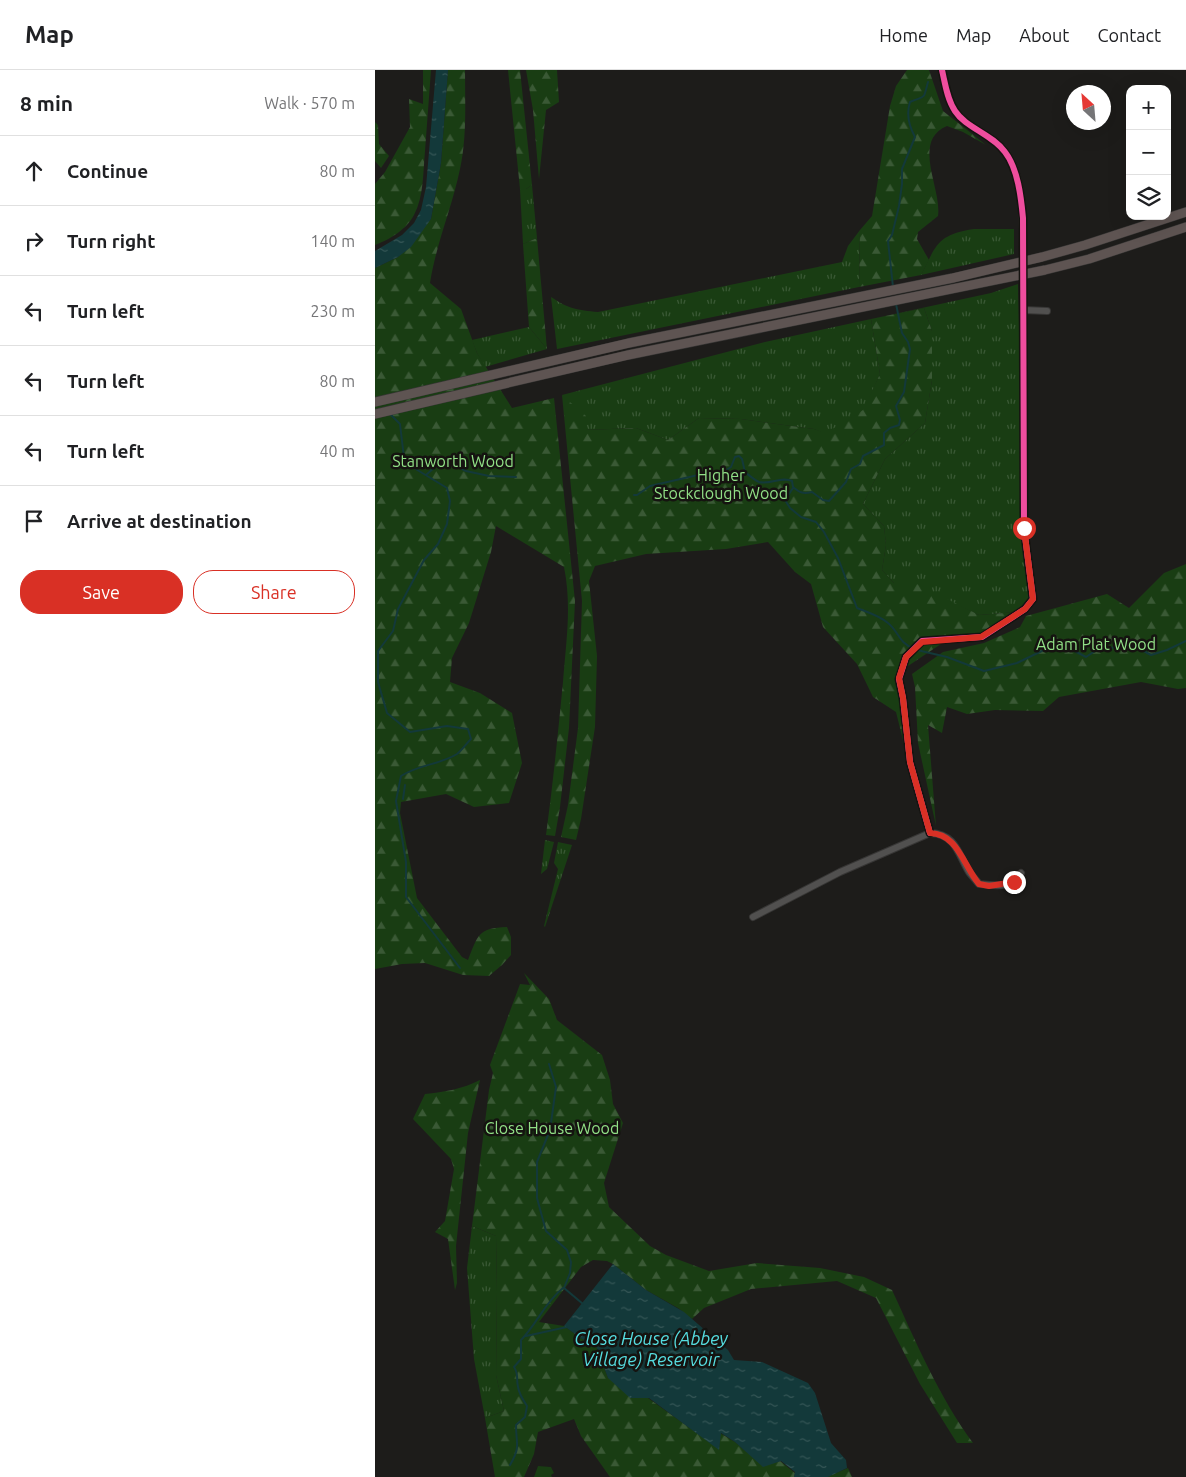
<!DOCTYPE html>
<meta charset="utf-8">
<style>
body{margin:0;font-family:Ubuntu,sans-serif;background:#f2f2f2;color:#202124}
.controls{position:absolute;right:15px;top:15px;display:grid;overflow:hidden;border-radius:10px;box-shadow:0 5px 20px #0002}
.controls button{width:45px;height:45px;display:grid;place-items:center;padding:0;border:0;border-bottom:1px solid #e0e0e0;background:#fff;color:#202124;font:25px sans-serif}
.compass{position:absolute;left:691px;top:15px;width:45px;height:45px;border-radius:50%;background:#fff;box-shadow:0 5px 20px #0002;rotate:334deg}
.stop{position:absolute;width:15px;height:15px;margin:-11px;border:4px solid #d93025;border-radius:50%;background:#fff}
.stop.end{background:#d93025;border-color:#fff;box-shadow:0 1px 5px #0008}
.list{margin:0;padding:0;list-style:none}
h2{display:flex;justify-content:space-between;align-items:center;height:65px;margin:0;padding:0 20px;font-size:21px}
h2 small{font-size:16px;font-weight:400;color:#757577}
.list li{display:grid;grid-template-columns:32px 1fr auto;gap:15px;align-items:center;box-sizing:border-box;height:70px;padding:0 20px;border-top:1px solid #e0e0e0}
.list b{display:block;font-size:19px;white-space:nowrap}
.list em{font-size:16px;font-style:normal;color:#757577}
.actions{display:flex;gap:10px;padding:15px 20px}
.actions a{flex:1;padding:11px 0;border:1px solid #d93025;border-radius:20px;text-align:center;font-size:18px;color:#d93025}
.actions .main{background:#d93025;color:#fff}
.icon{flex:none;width:28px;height:28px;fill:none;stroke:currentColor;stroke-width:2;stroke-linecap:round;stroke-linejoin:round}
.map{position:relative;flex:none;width:811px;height:1407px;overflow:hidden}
header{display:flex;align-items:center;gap:30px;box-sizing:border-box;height:70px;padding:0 25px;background:#fff;border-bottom:1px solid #e0e0e0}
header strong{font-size:24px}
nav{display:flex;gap:28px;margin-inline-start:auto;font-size:18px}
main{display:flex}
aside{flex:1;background:#fff}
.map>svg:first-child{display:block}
</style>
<header>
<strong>Map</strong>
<nav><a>Home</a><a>Map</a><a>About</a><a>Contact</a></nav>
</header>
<main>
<aside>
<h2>8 min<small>Walk · 570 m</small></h2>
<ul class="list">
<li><svg class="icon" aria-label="ahead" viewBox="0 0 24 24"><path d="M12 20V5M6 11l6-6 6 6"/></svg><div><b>Continue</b></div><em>80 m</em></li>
<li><svg class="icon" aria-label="right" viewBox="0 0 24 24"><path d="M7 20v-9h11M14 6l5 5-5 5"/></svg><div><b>Turn right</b></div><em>140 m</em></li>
<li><svg class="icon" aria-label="left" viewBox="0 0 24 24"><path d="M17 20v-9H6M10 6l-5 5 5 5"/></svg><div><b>Turn left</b></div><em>230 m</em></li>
<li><svg class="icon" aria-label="left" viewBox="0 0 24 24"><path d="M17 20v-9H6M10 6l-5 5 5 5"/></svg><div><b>Turn left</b></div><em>80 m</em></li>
<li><svg class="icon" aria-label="left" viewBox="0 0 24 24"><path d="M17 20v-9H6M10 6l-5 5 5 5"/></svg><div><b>Turn left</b></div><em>40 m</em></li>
<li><svg class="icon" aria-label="arrive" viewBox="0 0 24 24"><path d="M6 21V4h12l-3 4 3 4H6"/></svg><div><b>Arrive at destination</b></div></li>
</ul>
<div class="actions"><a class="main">Save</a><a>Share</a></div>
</aside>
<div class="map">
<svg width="811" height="1407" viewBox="0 0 811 1407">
<defs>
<pattern id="grass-tufts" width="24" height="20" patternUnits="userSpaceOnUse" patternTransform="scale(1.25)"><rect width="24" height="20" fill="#193d13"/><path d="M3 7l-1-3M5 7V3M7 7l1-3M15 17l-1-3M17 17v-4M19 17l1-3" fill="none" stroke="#3a5935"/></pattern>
<pattern id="forest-firs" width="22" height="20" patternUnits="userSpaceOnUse" patternTransform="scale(1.25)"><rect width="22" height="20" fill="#193d13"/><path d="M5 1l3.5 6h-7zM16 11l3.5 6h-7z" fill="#3a5935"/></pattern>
<pattern id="water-ripples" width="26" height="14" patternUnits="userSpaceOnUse" patternTransform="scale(1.25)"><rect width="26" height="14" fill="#13393a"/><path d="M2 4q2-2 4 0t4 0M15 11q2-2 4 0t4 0" fill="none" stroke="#355656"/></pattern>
</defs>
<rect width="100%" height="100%" fill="#1d1c1a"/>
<!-- grass -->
<path fill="url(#grass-tufts)" d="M 157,115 L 162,168 L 148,174 L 145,119 L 151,119 Z
M 599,159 L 639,159 L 639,184 L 546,205 C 562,174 562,165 599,159 Z
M 485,160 L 484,217 L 182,279 L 176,227 C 194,239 202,240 223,242 L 467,192 L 473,176 Z
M 643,214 L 649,477 L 654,527 L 642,542 L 604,545 L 569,529 L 519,513 L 507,500 L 511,475 L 509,456 L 488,434 L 510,389 L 550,353 L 557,310 L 557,261 L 549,238 L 496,249 L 505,304 L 489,340 L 451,364 L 439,359 L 366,349 L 324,348 L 293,370 L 261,358 L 210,360 L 187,325 L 390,272 L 616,223 Z
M 154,257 L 172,279 L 110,297 L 102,283 L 97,270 Z
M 170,770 L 179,772 L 172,799 L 166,804 Z
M 183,772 L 197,775 L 170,857 L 169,856 L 183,799 L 179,793 Z
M 97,1156 L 121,1166 L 122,1222 L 121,1305 L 129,1341 L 110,1348 L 99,1289 L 92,1198 Z"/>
<!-- forest -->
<path fill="url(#forest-firs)" d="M 48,0 L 56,0 C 54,27 52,54 50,81 C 48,102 49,126 39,145 C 32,159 14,170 0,175 L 0,114 L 10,102 L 35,57 L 34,29 L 48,34 Z
M 73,0 L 90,0 C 90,32 92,67 85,99 C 77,138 61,174 55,213 L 86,239 L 102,283 L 137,338 L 179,328 L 200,531 L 194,658 L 185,737 L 180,766 L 171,765 C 178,714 183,663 188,612 C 191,572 197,536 189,497 L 121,456 L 116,482 L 94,553 L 77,588 L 75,612 L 105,623 L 137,643 L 147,693 L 134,733 L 99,737 L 71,724 L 26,732 L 25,743 L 42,828 L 87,887 L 93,890 C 103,865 103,858 132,857 L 136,867 L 136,885 L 127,895 L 114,906 L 88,905 L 50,893 L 27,894 L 0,899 L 0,198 L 23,187 L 56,149 L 66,93 Z
M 133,0 L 145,0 L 157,115 L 151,119 L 145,119 Z
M 151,0 L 182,0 L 184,32 L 171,40 L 164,109 L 158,40 Z
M 532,0 L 554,0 L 568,41 L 611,75 L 588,62 L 572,56 C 536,71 567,119 563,146 L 543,162 L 542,169 L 554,190 L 546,205 L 484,217 L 485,160 L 497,146 L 515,36 L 521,16 Z
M 0,52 L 3,55 L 4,74 L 14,86 L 6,98 L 0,91 Z
M 162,168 L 172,279 L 154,257 L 148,174 Z
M 549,238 L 557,261 L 557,310 L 550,353 L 510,389 L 488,434 L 509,456 L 511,475 L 507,500 L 519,513 L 534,510 L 604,545 L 642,542 L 605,565 L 566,574 L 527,600 L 524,615 L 548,751 L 521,642 L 498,627 L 482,594 L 448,557 L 436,514 L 420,502 L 393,472 L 351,479 L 271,484 L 220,496 L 214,511 L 222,586 L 220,657 L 206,749 L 201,770 L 186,767 L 193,735 L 203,658 L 207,531 L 187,325 L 211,346 L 211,360 L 261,358 L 293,370 L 324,348 L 366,349 L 439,359 L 451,363 L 488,340 L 505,304 L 496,249 Z
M 811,494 L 811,618 L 803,619 L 766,612 L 684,627 L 668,641 L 620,640 L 592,644 L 572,637 L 567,663 L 553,655 L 561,756 L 543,673 L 540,617 L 537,604 L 568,582 L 609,573 L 645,557 L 651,546 L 732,524 L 754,538 L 789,503 Z
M 149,903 L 174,929 L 182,950 L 227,985 L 235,1010 L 238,1034 L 248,1053 L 229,1113 L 234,1137 L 275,1176 L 291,1185 L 334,1201 L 382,1193 L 445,1198 L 489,1207 L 517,1220 C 541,1272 564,1327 598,1373 L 582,1373 L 545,1314 L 501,1228 L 462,1211 L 376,1219 L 329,1238 L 317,1249 L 303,1238 L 271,1220 L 238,1194 L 232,1191 L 218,1190 L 206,1197 L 164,1252 L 189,1256 L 207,1269 L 220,1273 L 233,1308 L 273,1328 L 344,1379 L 345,1363 L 360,1372 L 388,1396 L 405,1391 L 420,1403 L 419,1407 L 235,1407 L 206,1366 L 199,1349 L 163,1362 L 159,1384 L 149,1407 L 120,1407 L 110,1348 L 129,1341 L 121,1305 L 122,1222 L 121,1166 L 97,1156 L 114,1020 L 118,1003 L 115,995 L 145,914 L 155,915 Z
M 105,1010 L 93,1063 L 81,1176 L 82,1213 L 80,1220 L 73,1169 L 60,1162 L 70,1151 L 79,1099 L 76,1089 L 38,1049 L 50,1024 C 69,1022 88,1019 105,1010 Z
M 473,1398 L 477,1407 L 453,1407 L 454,1406 Z"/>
<!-- garden -->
<path fill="#193d13" d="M 163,1396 L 176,1397 L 179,1403 L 176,1405 L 177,1407 L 159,1407 Z"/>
<!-- water -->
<path fill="url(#water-ripples)" d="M 61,0 L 73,0 L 66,93 L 56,149 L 36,177 L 23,187 L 0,198 L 0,181 L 27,165 L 39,153 L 46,140 L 51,117 Z
M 238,1194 L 271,1220 L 309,1242 L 353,1280 L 359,1290 L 387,1292 L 433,1313 L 440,1323 L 456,1373 L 471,1390 L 472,1398 L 453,1407 L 419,1407 L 420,1402 L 406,1391 L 388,1397 L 360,1372 L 346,1363 L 344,1380 L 274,1328 L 255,1328 L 233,1308 L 220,1273 L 207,1269 L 189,1256 Z"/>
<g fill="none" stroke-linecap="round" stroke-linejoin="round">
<!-- stream -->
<path stroke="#13393a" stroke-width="2" d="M 518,217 L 513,171 L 517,165 L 524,136 L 527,114 L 527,99 L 540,67 C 534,56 531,44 535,32 C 551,25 548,31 553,12
M 14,343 L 25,354 L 29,388 L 39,398 L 72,418 L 75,431 L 72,454 L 63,474 L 49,490 L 23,539 L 18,561 L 3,581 L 3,612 L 12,643 L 35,662 L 72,656 L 93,659 L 96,669 C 91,674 87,680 82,684 C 64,695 45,694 26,706 L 21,731 L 31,792 L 31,827 L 85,898
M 51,405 L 69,389 L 91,401 L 114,406 L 141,407
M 418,418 L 410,430 L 415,438 L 426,447 L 441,452 L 449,462 L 463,488 L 482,538 C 492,542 505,546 513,553 C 524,562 524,573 538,578
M 259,425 L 262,425 L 275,416 L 323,405 L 348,402 L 356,397 L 360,387 L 364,386 L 367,389 L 370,402 C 374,405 379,410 384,412 C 395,415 407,406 417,411 L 418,417 C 425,423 428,424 437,422 L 448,430 L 454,431 L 471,412 L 476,399 L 485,394 L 488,386 L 509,375 L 509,363 L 515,358 L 524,355 L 525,350 L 521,336 L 529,322 L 535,279 L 533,272 L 527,263 L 521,234
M 542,580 L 572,587 L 609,601 L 642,593 L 673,578 L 694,578 L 711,587 L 723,579 L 745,577 L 747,569 L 776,585 L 792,580 L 811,571
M 28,729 L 30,715
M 174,994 L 181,1017 L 175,1060 L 162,1092 L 162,1128 L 171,1161 L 192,1180 L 196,1192 L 195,1203 L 189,1218 L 208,1234
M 151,1266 L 192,1257
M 135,1395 C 146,1376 141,1375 141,1355 L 150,1347 L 152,1336 C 148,1330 144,1324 143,1317 C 141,1309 144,1304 139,1297 L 146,1289 L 146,1270 C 162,1254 170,1232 188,1218"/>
<!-- minor-tunnel -->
<path stroke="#3b3a38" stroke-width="6" stroke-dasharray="6 3" stroke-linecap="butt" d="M 648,177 L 648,222"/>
<!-- minor casing -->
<g stroke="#373635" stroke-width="8">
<path id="minor" d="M 567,0 C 570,13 572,29 579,40 C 591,58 619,64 632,84 C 648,108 648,149 648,177
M 649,240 L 672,241
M 555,763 L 535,692 L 528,628 L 524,609 L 531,587 L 547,571 L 607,567 L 650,539 L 658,529 L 649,458 L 648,222
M 378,847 L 465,802 L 555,763 C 581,764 583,784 594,802 C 597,806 601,810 604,814 C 613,815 629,817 637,813 C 641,811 643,806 646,803"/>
</g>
<!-- highway casing -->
<g stroke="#373635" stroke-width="10">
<path id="highway" d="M 0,332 L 254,273 L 578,208 L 667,187 L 710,175 L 811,142
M 0,344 L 253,285 L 670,200 L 714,189 L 811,157"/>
</g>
<!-- minor -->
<use href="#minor" stroke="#51504f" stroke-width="6"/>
<!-- highway -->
<use href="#highway" stroke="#5e5452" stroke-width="9"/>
<!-- cycleway casing -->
<g stroke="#151310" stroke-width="9">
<path id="cycleway" d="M 555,763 L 535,692 L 528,628 L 524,609 L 531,587 L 547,571 L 607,567 L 650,539 L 658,529 L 649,458 L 648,148 C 646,127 643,99 630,82 C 617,64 591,58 580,41 C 572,29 570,13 567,0"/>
</g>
<!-- cycleway -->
<use href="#cycleway" stroke="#ef4d9e" stroke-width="6"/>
</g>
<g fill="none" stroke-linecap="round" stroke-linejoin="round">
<!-- route -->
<path stroke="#d93025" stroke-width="6" d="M 639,812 L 614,816 L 604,814 C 588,795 583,764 555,763 L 535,692 L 528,628 L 524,608 L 531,587 L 547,572 L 606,567 L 650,539 L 658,529 L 649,458"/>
</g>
<g text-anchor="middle" stroke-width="5" stroke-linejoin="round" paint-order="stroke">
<!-- park labels -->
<g font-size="16" fill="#91e086" stroke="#151310">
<text x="78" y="397">Stanworth Wood</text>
<text x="346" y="411">Higher<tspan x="346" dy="18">Stockclough Wood</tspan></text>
<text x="721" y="580">Adam Plat Wood</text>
<text x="177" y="1064">Close House Wood</text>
</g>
<!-- water labels -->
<g font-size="18" font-style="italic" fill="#55dcdf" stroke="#151310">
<text x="276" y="1275">Close House (Abbey<tspan x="276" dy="21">Village) Reservoir</tspan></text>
</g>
</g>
</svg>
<div class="controls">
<button>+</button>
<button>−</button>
<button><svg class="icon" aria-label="layers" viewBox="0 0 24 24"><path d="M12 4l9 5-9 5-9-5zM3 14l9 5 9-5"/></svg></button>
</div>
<svg class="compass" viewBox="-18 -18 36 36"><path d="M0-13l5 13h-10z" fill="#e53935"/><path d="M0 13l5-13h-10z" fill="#757577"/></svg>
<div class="stop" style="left:649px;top:458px"></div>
<div class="stop end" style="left:639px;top:812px"></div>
</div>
</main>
